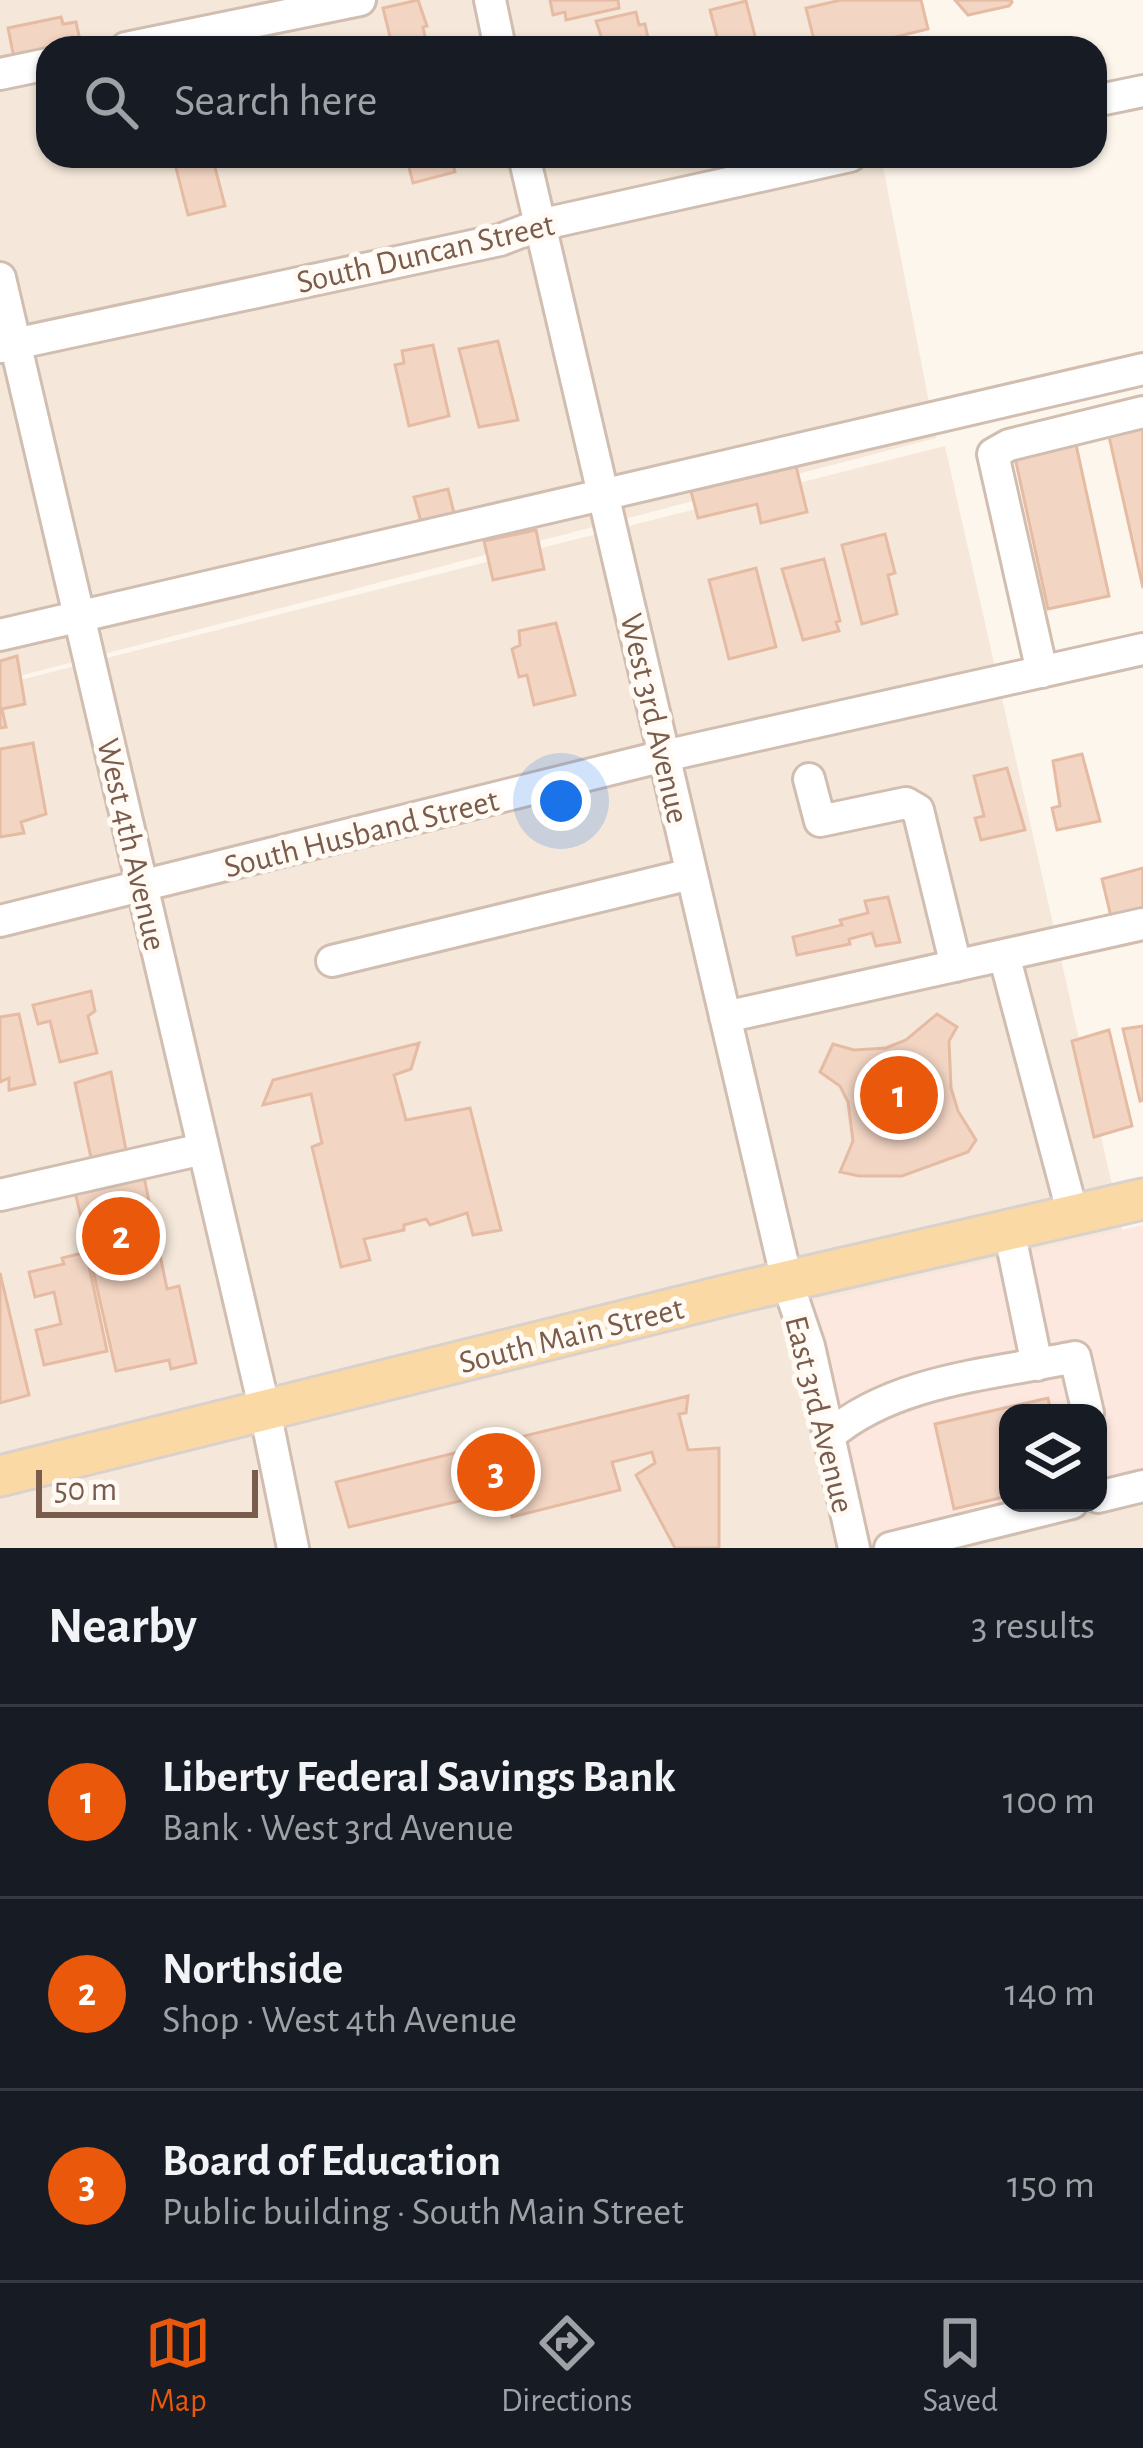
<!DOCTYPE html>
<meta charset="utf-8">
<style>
body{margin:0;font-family:"Alegreya Sans",sans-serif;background:#242831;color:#f1f3f6}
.controls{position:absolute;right:36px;bottom:36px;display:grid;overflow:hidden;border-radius:24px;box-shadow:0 3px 9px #0004}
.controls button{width:108px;height:108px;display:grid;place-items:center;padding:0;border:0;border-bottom:3px solid #363941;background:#171b24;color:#f1f3f6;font:60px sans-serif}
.scale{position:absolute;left:36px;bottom:30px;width:222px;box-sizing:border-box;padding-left:12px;border:6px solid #7a5c4d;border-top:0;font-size:33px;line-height:42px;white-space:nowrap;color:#7a5c4d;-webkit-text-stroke:9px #fffaf3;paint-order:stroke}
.you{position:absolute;left:561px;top:801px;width:42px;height:42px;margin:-30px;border:9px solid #fff;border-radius:50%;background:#1a73e8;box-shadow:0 0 0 18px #1a73e833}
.badge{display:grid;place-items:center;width:78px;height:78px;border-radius:50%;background:#ea580c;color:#fff;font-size:39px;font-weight:700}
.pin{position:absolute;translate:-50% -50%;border:6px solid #fff;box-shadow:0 3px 12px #0006}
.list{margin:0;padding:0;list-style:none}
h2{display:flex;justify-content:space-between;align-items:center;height:156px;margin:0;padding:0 48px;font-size:51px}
h2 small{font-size:39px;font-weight:400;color:#9ea1a6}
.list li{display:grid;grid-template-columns:78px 1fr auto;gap:36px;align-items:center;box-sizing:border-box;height:192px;padding:0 48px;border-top:3px solid #363941}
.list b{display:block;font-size:45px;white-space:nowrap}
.list p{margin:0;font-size:39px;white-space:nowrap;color:#9ea1a6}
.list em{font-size:39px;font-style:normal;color:#9ea1a6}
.icon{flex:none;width:66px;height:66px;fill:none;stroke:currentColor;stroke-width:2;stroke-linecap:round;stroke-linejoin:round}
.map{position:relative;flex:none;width:1143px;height:1548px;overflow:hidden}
.search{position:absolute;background:#171b24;box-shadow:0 3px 9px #0004;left:36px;right:36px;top:36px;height:132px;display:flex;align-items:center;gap:30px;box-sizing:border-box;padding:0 42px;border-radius:36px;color:#9ea1a6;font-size:45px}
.sheet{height:732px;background:#171b24}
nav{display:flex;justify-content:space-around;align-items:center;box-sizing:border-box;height:168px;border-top:3px solid #363941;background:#171b24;font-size:33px;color:#9ea1a6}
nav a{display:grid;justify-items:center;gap:6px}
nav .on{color:#ea580c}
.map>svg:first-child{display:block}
</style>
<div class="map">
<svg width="1143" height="1548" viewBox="0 0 1143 1548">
<rect width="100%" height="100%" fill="#fdf6ec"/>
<!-- residential -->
<path fill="#f5e8da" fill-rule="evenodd" d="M 0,0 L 850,0 L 859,48 L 48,48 L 48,156 L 881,156 L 936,438 L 0,681 Z
M 945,446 L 1143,1322 L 1143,1548 L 0,1548 L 0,685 ZM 1008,1413 L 1098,1413 L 1098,1503 L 1008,1503 Z"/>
<!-- commercial -->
<path fill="#fde8e0" d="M 1143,1225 L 1143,1491 L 1098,1502 L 1098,1413 L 1008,1413 L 1008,1503 L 1093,1503 L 903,1548 L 856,1548 L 799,1305 Z"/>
<!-- building -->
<path fill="#f3d5c3" stroke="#e6bba3" stroke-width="3" d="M 418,0 L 427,26 L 423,27 L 425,37 L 392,45 L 383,8 Z
M 550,0 L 618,0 L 619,8 L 566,20 L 565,12 L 553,15 Z
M 841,0 L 921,0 L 928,29 L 851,48 L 816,48 L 806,8 Z
M 955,0 L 1011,0 L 1012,2 L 1009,6 L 968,15 Z
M 746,1 L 758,48 L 720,48 L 710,10 Z
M 636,12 L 639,25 L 645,24 L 650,48 L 605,48 L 596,21 Z
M 61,17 L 63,24 L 76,22 L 81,45 L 48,48 L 48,56 L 15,63 L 8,28 Z
M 173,156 L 212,156 L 225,206 L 188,215 Z
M 406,156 L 451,156 L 455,172 L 413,183 Z
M 498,341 L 518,420 L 479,427 L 459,349 Z
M 433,345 L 449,416 L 409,426 L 395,365 L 404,363 L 402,351 Z
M 1143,424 L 1143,588 L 1108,432 Z
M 1075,440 L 1109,596 L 1048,609 L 1014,453 Z
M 796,466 L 807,512 L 761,523 L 757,504 L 698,518 L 691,491 Z
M 448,489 L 456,521 L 423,529 L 414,497 Z
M 536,530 L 544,569 L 493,580 L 484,541 Z
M 885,534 L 895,573 L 888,575 L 897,614 L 862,624 L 842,545 Z
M 824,559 L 840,621 L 836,622 L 839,631 L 803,640 L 782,569 Z
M 756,568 L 776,647 L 729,659 L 709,580 Z
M 556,623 L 575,695 L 534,705 L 527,675 L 519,677 L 512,649 L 520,645 L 519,631 Z
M 17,656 L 25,704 L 2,709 L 6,727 L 0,728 L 0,661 Z
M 33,743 L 46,814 L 21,822 L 24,833 L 0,837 L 0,749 Z
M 1082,754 L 1100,821 L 1057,830 L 1052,808 L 1060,806 L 1053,761 Z
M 1007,768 L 1025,830 L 981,840 L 975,818 L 984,816 L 974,776 Z
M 1143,868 L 1143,913 L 1112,921 L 1102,879 Z
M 888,897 L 900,942 L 876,946 L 872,933 L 849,939 L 850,944 L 797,955 L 793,937 L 842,925 L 840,920 L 868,913 L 865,901 Z
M 91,991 L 95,1011 L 88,1016 L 97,1053 L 60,1062 L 50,1021 L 38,1024 L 33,1005 Z
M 19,1014 L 35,1084 L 9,1090 L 9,1078 L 0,1082 L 0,1017 Z
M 937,1014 L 957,1027 L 949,1041 L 951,1088 L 958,1111 L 976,1140 L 968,1152 L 902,1176 L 859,1176 L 840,1172 L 853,1141 L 848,1102 L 840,1086 L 820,1072 L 833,1044 L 854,1050 L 886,1048 L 906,1040 Z
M 1143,1026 L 1143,1100 L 1140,1101 L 1123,1029 Z
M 1109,1030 L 1132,1126 L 1094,1137 L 1072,1041 Z
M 419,1043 L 411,1069 L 394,1075 L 406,1120 L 470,1108 L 501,1230 L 473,1235 L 467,1213 L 430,1225 L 426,1219 L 404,1225 L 404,1230 L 364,1239 L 370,1260 L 341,1267 L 312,1147 L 322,1143 L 311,1094 L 263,1105 L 273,1080 Z
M 111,1072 L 126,1150 L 91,1158 L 75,1083 Z
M 143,1172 L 167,1289 L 179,1286 L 196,1363 L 171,1369 L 169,1360 L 116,1371 L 74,1187 Z
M 86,1252 L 107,1351 L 44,1365 L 36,1330 L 61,1324 L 54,1292 L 35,1297 L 29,1272 L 64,1264 L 62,1258 Z
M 0,1273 L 29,1395 L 0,1403 Z
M 688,1396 L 686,1413 L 679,1414 L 688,1450 L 719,1448 L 719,1548 L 675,1548 L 636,1475 L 655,1463 L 652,1452 L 612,1462 L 620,1490 L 512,1517 L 506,1490 L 349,1527 L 336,1482 Z
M 1048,1398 L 1051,1413 L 1008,1413 L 1008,1496 L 954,1509 L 935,1424 Z"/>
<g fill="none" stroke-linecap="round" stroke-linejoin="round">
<!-- minor casing -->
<g stroke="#d1beb0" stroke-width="36">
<path id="minor" d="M 490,0 L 500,48
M 126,48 L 360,0
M 0,74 L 48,64
M 1095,101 L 1143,91
M 524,156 L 787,1281 L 809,1346 L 854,1548
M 0,278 L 265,1411 L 293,1548
M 0,347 L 500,240 L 539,225 L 850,156
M 0,635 L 1143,369
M 1042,672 L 993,454 L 1009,445 L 1143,412
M 809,779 L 820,821 L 906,803 L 918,810 L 956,966
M 0,921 L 664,756 L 1143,649
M 1004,955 L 1073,1215
M 332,961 L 691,874
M 725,1017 L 1143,924
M 0,1195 L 203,1149
M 1009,1230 L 1037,1365
M 829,1436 C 893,1380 993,1374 1075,1357 L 1088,1413
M 1098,1497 L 1143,1486
M 890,1548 L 1072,1503"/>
</g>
<!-- major casing -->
<g stroke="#dad1cd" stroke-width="45">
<path id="major" d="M 0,1476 L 744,1291 L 1143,1199"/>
</g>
<!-- minor -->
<use href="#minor" stroke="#fff" stroke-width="30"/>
<!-- major -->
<use href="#major" stroke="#fbd9a5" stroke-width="39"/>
</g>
<g text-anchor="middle" stroke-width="10" stroke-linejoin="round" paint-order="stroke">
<!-- street labels -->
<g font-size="33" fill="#7a5c4d" stroke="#fffaf3">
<text transform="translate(425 252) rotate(-13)" y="12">South Duncan Street</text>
<text transform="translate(656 718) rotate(77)" y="12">West 3rd Avenue</text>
<text transform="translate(361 832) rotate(-14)" y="12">South Husband Street</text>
<text transform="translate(133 844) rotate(77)" y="12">West 4th Avenue</text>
<text transform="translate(571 1334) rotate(-14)" y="12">South Main Street</text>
<text transform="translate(821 1414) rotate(76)" y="12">East 3rd Avenue</text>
</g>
</g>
</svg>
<div class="controls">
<button><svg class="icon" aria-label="layers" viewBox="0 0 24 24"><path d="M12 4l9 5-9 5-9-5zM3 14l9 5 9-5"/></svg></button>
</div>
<div class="scale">50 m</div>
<div class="you"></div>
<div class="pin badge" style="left:899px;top:1095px">1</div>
<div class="pin badge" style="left:121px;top:1236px">2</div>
<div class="pin badge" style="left:496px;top:1472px">3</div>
<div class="search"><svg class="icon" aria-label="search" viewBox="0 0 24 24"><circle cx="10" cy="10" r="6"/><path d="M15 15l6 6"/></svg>Search here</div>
</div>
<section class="sheet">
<h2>Nearby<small>3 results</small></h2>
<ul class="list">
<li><span class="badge">1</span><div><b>Liberty Federal Savings Bank</b><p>Bank · West 3rd Avenue</p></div><em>100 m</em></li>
<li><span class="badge">2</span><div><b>Northside</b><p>Shop · West 4th Avenue</p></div><em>140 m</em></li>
<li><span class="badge">3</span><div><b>Board of Education</b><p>Public building · South Main Street</p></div><em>150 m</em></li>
</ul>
</section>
<nav>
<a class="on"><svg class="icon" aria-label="map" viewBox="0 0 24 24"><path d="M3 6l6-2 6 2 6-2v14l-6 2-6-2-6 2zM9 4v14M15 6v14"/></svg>Map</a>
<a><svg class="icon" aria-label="directions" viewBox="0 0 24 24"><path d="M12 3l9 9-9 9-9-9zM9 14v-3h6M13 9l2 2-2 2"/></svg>Directions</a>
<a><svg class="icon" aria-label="saved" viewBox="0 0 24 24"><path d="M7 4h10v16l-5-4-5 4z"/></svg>Saved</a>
</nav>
